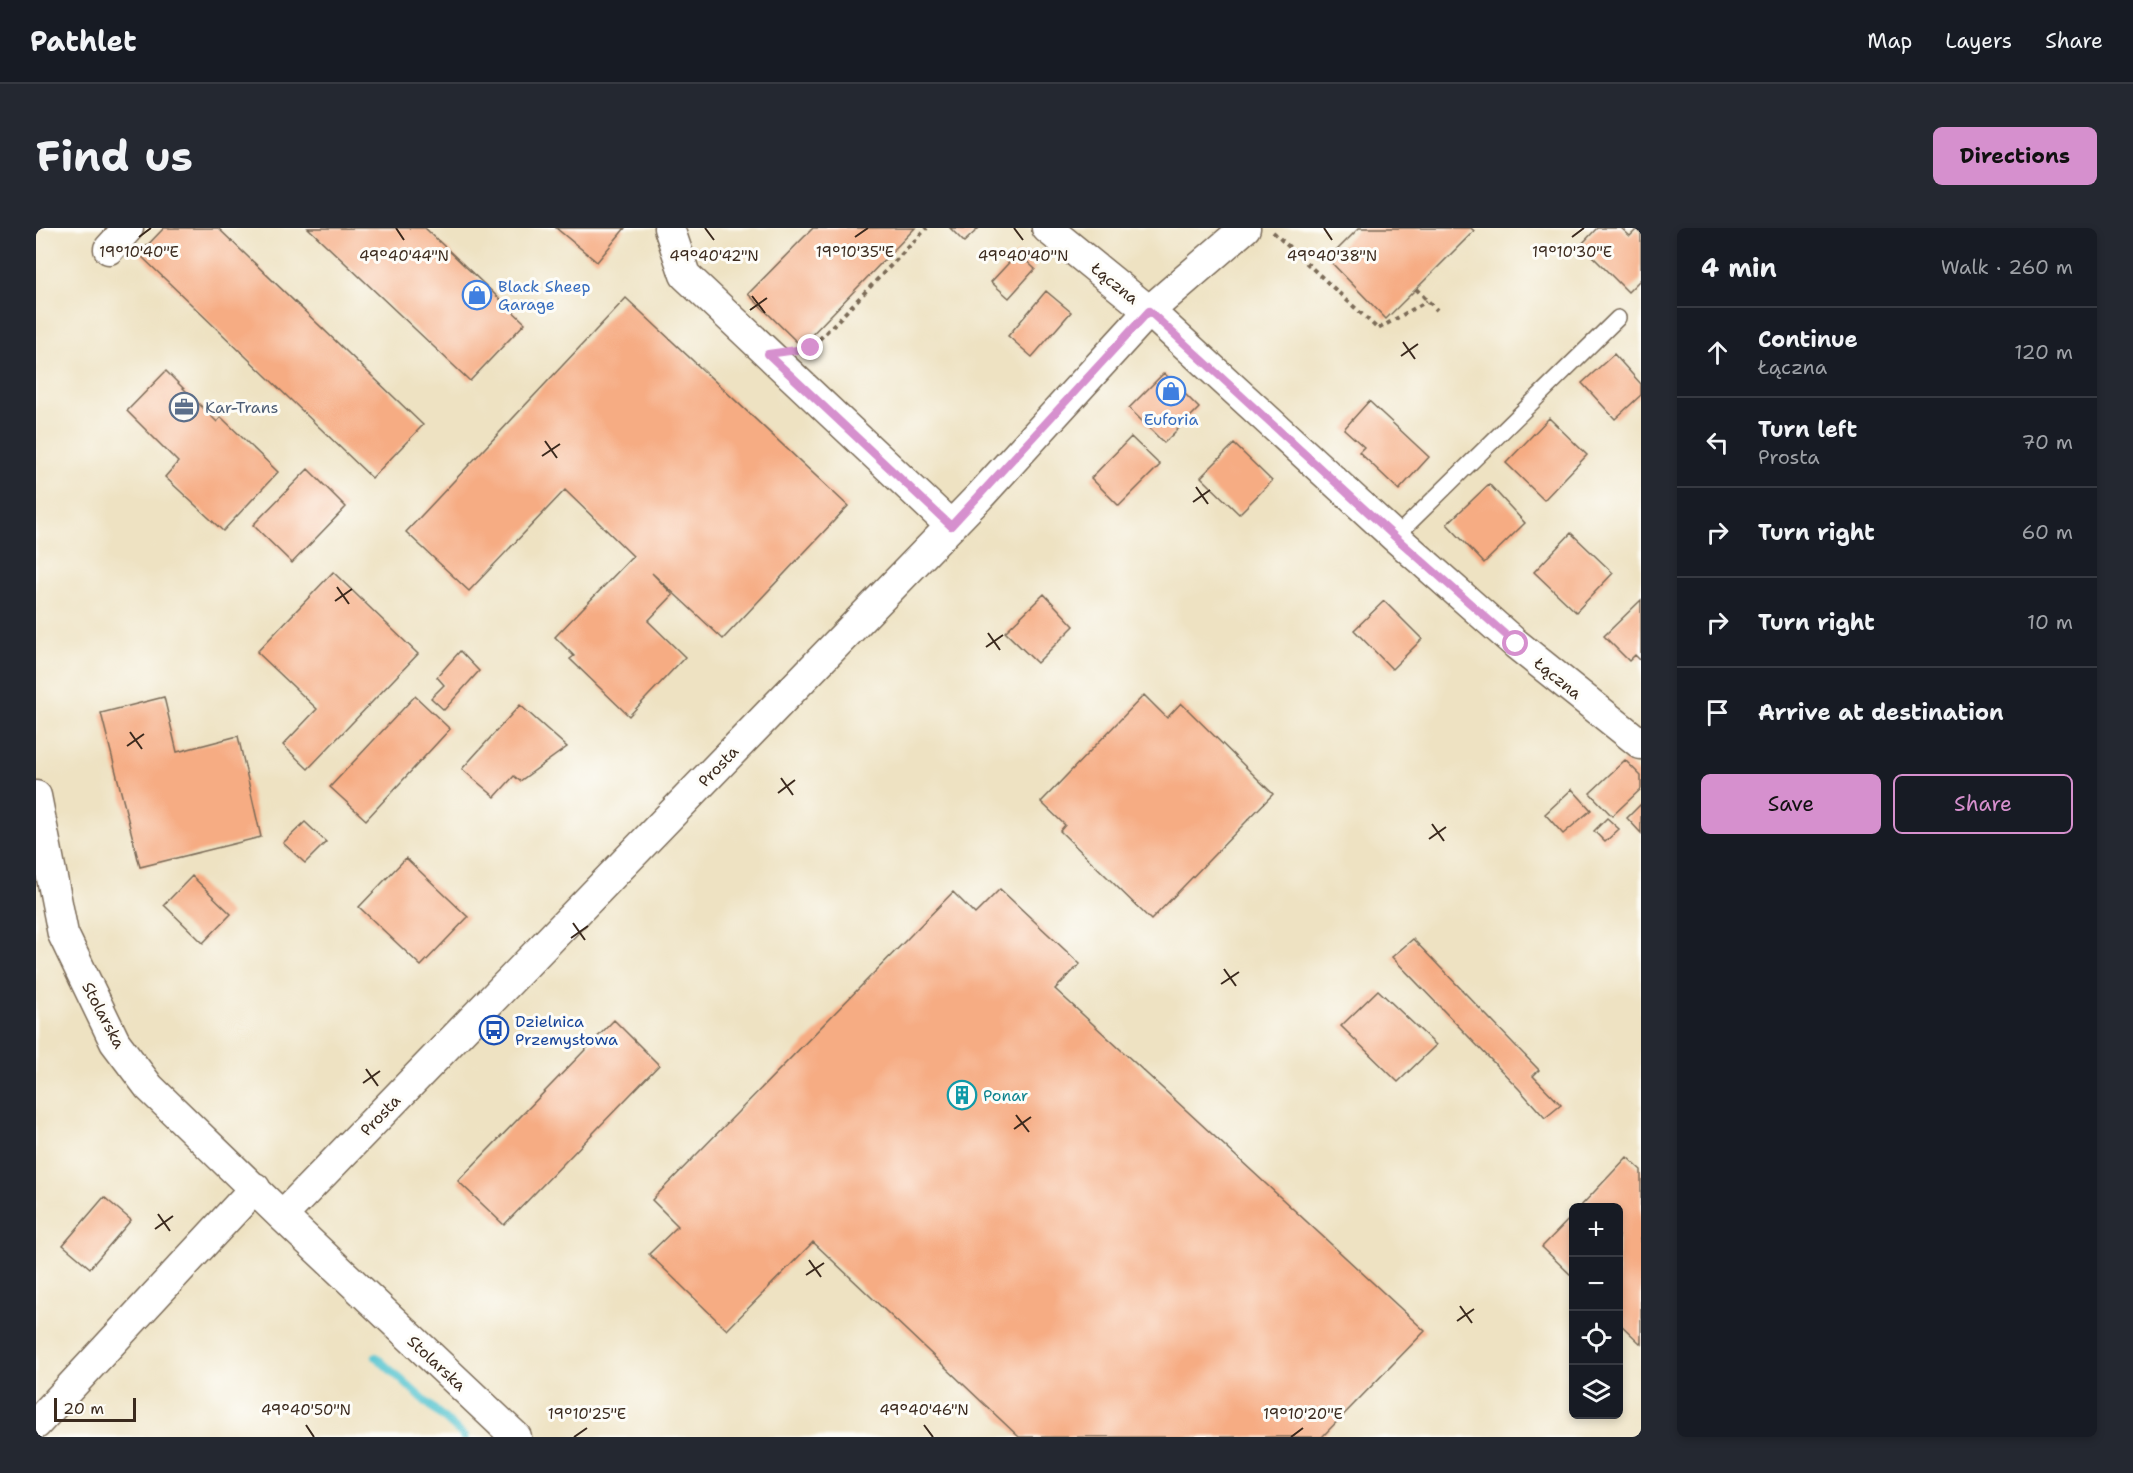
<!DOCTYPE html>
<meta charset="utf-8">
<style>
body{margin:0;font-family:"Shantell Sans",sans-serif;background:#242831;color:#f1f3f6}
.controls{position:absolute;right:18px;bottom:18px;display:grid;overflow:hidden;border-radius:9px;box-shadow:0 3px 9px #0003}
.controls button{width:54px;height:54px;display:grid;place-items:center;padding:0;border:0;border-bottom:2px solid #363941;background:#171b24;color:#f1f3f6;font:30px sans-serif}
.scale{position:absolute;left:18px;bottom:15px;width:82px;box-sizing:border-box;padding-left:6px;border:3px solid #3b2a1e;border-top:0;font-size:16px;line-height:21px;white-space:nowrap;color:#3b2a1e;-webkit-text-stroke:4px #fdfcf7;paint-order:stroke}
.stop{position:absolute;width:18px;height:18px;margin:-14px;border:4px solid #d690ce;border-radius:50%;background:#fff}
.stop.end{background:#d690ce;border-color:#fff;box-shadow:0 2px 6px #0008}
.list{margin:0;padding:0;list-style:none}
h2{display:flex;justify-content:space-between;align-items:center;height:78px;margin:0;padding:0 24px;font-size:26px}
h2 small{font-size:20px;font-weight:400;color:#9ea1a6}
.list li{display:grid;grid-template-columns:39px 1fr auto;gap:18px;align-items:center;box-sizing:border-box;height:90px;padding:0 24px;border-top:2px solid #363941}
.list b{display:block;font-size:22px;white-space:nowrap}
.list p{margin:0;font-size:20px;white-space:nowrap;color:#9ea1a6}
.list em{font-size:20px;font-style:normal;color:#9ea1a6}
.actions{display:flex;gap:12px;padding:18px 24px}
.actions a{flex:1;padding:14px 0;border:2px solid #d690ce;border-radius:9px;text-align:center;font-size:21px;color:#d690ce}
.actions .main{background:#d690ce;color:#111}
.icon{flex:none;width:33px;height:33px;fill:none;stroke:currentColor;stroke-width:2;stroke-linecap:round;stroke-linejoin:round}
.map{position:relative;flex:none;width:1605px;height:1209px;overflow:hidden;border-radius:9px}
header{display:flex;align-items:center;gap:36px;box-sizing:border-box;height:84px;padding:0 30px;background:#171b24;border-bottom:2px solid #363941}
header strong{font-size:28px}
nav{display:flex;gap:33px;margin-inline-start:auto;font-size:21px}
.intro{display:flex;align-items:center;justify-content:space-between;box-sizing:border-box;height:144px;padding:0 36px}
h1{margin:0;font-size:42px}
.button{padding:15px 27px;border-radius:9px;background:#d690ce;color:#111;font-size:21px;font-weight:700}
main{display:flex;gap:36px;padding:0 36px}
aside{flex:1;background:#171b24;border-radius:9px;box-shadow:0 3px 9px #0003}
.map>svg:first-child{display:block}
</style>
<header>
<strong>Pathlet</strong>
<nav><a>Map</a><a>Layers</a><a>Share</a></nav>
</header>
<div class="intro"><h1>Find us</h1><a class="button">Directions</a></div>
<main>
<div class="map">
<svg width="1605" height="1209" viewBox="0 0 1605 1209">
<rect width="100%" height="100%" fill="#fdfcf7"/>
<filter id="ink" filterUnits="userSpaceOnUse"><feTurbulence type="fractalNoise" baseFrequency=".0167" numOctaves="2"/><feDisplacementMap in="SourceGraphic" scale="12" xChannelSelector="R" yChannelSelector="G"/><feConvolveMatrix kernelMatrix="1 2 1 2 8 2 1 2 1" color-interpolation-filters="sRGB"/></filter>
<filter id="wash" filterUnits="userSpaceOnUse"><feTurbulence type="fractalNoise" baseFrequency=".008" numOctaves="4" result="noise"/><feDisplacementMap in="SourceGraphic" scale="24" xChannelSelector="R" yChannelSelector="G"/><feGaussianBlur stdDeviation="1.35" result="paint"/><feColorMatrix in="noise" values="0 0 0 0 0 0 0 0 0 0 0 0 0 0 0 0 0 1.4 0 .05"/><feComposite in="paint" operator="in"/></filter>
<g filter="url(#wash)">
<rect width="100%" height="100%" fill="#eee2c2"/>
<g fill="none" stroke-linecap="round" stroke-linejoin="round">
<!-- stream -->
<path stroke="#5ac6d1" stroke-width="8" d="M 340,1129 L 429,1209"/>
</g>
<g id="blocks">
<!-- building -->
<path fill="#f6ac83" d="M 128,0 L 182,0 L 387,197 L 336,250 L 103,26 Z
M 272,0 L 389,0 L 489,95 L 434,153 Z
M 520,0 L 589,0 L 561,34 Z
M 777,0 L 879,0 L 765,118 L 712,66 Z
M 914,0 L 943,0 L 928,14 Z
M 1323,0 L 1435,0 L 1438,3 L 1350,91 L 1292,31 Z
M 1561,0 L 1585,0 L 1594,8 L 1601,1 L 1605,6 L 1605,51 L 1592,64 L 1545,17 Z
M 982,25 L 999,41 L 973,70 L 955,54 Z
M 1010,63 L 1035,84 L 996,129 L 972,108 Z
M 590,70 L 812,278 L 687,411 L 616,345 L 637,367 L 612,393 L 649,429 L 593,488 L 534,431 L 538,428 L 519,409 L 597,328 L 529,262 L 433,363 L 370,304 Z
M 1578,126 L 1605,156 L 1605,167 L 1579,191 L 1546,155 Z
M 130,143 L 181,194 L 185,189 L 242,244 L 187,303 L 129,249 L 142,234 L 91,183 Z
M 1128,145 L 1163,180 L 1128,215 L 1093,180 Z
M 1333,173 L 1393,229 L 1363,262 L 1323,224 L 1328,219 L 1308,201 Z
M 1513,190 L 1551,227 L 1508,272 L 1470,235 Z
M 1095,209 L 1124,237 L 1083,278 L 1055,250 Z
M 1198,216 L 1236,253 L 1203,286 L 1165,249 Z
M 272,241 L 310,279 L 256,335 L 217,297 Z
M 1453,256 L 1489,295 L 1448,335 L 1411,296 Z
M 1535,305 L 1577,345 L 1540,384 L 1498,344 Z
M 297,344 L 382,426 L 272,541 L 247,517 L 281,481 L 221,424 Z
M 1008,366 L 1038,398 L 1001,435 L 969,404 Z
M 1605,372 L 1605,433 L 1599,427 L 1593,433 L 1568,408 Z
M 1348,373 L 1386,411 L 1356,441 L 1318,402 Z
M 424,423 L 443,443 L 408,482 L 395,470 L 408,457 L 401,449 Z
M 1108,467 L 1131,490 L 1145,475 L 1237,566 L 1115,692 L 1024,603 L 1029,597 L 1005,574 Z
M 379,468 L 414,501 L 330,592 L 294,559 Z
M 128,469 L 141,524 L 202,508 L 225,609 L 104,639 L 65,485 Z
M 484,477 L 531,519 L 484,553 L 478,548 L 459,569 L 426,541 Z
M 1589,532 L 1605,548 L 1605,561 L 1576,588 L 1554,565 Z
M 1536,561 L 1555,582 L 1527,606 L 1509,586 Z
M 1605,576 L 1605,605 L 1591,590 Z
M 1571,590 L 1583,601 L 1569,614 L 1558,603 Z
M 269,594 L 290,614 L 269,635 L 247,615 Z
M 370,630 L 432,689 L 385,738 L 323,679 Z
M 156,648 L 195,686 L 167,715 L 128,677 Z
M 964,661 L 1044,736 L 1019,761 L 1389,1103 L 1286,1209 L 983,1209 L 777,1014 L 691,1102 L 613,1026 L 642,998 L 616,972 L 917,664 L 939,686 Z
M 1377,711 L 1503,842 L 1497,848 L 1525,877 L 1509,890 L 1483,861 L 1356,729 Z
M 1342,762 L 1400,817 L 1362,854 L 1305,798 Z
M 578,792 L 623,837 L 468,997 L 422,953 Z
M 1591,929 L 1605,942 L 1605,1116 L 1582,1094 L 1582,980 L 1543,980 Z
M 68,969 L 95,992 L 54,1040 L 27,1017 Z
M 1538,986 L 1538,1050 L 1506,1019 Z"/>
</g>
</g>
<g filter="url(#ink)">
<use href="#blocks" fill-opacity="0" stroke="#7a6a57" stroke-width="1.5"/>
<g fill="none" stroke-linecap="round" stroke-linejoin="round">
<!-- service casing -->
<g stroke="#7a6a57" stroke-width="18">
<path id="service" d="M 1359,309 L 1582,90"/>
</g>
<!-- minor casing -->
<g stroke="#7a6a57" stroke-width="33">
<path id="minor" d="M 633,0 L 649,47 L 915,298
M 1011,0 L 1113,83 L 1359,309 L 1480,416 L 1605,516
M 73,21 L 92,0
M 0,568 L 27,706 L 79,814 L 113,859 L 246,988 L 480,1209
M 246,988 L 943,269 L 1113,83 L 1209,0
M 0,1196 L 219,960"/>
</g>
<!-- path -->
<path stroke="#7a6a57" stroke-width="4" stroke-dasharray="4.5 4.5" stroke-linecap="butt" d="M 1237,4 L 1342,101 L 1391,73
M 1380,61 L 1401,82
M 769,121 L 775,120 L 891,0"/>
<!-- service -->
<use href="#service" stroke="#fff" stroke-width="15"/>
<!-- minor -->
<use href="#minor" stroke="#fff" stroke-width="30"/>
</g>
</g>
<g fill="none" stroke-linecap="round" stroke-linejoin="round" filter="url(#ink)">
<!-- route -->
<path stroke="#d690ce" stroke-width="8" d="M 775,120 L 732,126 L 915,298 L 1113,83 L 1359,309 L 1480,416"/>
</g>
<!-- ticks -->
<path fill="none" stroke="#3b2a1e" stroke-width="2" d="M 360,0 L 368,12M 669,0 L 678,12M 978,0 L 987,12M 1288,0 L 1296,12M 103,9 L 115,0M 819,9 L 832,0M 1536,9 L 1548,0M 716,68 L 729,85M 714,82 L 731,70M 1367,114 L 1379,131M 1365,128 L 1382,116M 509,213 L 521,230M 506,228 L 524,216M 1160,259 L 1172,276M 1157,274 L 1174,262M 301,359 L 313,376M 299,373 L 316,361M 952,405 L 964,422M 950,419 L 967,407M 94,504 L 106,521M 91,518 L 108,506M 745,550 L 757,567M 742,565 L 759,552M 1396,596 L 1408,613M 1393,611 L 1410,599M 537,695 L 549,712M 535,710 L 552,698M 1188,741 L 1200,758M 1185,756 L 1203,744M 330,841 L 342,858M 327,855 L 344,843M 980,887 L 993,904M 978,901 L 995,889M 122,986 L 134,1003M 119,1001 L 137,988M 773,1032 L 785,1049M 770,1047 L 788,1035M 1424,1078 L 1436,1095M 1421,1093 L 1438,1081M 270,1197 L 278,1209M 888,1197 L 897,1209M 538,1209 L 551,1200M 1255,1209 L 1267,1200"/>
<!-- icons -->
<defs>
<g id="shop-ring" transform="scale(1.5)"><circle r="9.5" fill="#fdfcf7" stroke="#3f7fe0" stroke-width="1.5"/><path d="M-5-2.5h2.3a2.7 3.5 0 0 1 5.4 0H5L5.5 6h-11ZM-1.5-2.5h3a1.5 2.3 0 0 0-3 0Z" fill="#3f7fe0"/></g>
<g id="office-ring" transform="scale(1.5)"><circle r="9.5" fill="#fdfcf7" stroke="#5c6f8a" stroke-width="1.5"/><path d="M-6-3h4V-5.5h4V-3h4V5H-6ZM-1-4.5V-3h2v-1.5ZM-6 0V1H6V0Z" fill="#5c6f8a"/></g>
<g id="bus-ring" transform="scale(1.5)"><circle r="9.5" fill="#fdfcf7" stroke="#1a4fb4" stroke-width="1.5"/><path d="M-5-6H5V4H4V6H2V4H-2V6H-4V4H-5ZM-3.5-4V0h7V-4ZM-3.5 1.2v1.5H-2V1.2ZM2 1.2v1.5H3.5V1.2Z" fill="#1a4fb4"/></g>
<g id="building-ring" transform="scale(1.5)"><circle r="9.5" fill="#fdfcf7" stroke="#0f9aa8" stroke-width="1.5"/><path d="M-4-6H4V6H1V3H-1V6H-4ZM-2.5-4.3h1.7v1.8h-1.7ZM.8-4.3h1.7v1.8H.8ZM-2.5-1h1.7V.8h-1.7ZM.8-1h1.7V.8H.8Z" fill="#0f9aa8"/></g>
</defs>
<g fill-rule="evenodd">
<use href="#shop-ring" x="441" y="67"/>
<use href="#shop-ring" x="1135" y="163"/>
<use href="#office-ring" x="148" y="179"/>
<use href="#bus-ring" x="458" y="802"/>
<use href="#building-ring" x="926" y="867"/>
</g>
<g text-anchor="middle" stroke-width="6" stroke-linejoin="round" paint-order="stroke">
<!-- street labels -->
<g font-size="16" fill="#3b2a1e" stroke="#fdfcf7">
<text transform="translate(1079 55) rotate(39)" y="6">Łączna</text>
<text transform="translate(1522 450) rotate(39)" y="6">Łączna</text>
<text transform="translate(682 538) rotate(-46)" y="6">Prosta</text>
<text transform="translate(68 787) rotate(62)" y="6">Stolarska</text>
<text transform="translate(344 887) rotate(-46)" y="6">Prosta</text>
<text transform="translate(401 1135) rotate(43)" y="6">Stolarska</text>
</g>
<!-- shop labels -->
<g font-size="16" fill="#366cbe" stroke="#fdfcf7" text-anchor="start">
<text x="462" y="64">Black Sheep<tspan x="462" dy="18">Garage</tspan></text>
<text x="1135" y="197" text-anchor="middle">Euforia</text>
</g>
<!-- service labels -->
<g font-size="16" fill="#4e5e75" stroke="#fdfcf7" text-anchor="start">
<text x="169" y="185">Kar-Trans</text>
</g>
<!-- transit labels -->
<g font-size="16" fill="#164399" stroke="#fdfcf7" text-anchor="start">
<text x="479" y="799">Dzielnica<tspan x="479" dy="18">Przemysłowa</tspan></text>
</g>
<!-- culture labels -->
<g font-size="16" fill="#0d838f" stroke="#fdfcf7" text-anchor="start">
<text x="947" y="873">Ponar</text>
</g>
</g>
<g font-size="15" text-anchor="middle" fill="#3b2a1e" stroke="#fdfcf7" stroke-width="6" stroke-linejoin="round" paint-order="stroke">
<text x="1536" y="29">19°10'30"E</text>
<text x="103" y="29">19°10'40"E</text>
<text x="819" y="29">19°10'35"E</text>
<text x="368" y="33">49°40'44"N</text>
<text x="678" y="33">49°40'42"N</text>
<text x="987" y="33">49°40'40"N</text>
<text x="1296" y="33">49°40'38"N</text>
<text x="270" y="1187">49°40'50"N</text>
<text x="888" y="1187">49°40'46"N</text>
<text x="551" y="1191">19°10'25"E</text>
<text x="1267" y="1191">19°10'20"E</text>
</g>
</svg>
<div class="controls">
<button>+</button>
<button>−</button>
<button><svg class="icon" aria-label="locate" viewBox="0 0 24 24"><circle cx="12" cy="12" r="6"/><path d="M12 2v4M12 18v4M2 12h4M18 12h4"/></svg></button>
<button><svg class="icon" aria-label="layers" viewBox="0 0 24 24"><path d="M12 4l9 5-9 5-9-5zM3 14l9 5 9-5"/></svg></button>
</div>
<div class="scale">20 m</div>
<div class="stop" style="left:1480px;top:416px"></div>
<div class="stop end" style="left:775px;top:120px"></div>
</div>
<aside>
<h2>4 min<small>Walk · 260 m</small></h2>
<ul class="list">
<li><svg class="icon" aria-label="ahead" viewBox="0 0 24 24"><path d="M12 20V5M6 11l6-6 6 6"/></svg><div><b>Continue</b><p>Łączna</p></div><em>120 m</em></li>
<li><svg class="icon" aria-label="left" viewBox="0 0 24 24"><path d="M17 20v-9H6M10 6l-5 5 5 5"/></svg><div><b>Turn left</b><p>Prosta</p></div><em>70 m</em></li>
<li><svg class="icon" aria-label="right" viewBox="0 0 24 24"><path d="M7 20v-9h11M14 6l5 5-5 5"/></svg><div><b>Turn right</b></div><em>60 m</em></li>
<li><svg class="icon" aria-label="right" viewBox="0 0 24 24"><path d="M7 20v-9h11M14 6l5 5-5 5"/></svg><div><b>Turn right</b></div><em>10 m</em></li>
<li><svg class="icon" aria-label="arrive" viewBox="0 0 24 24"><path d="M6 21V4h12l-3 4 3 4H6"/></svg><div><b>Arrive at destination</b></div></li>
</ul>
<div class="actions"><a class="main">Save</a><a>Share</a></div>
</aside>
</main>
